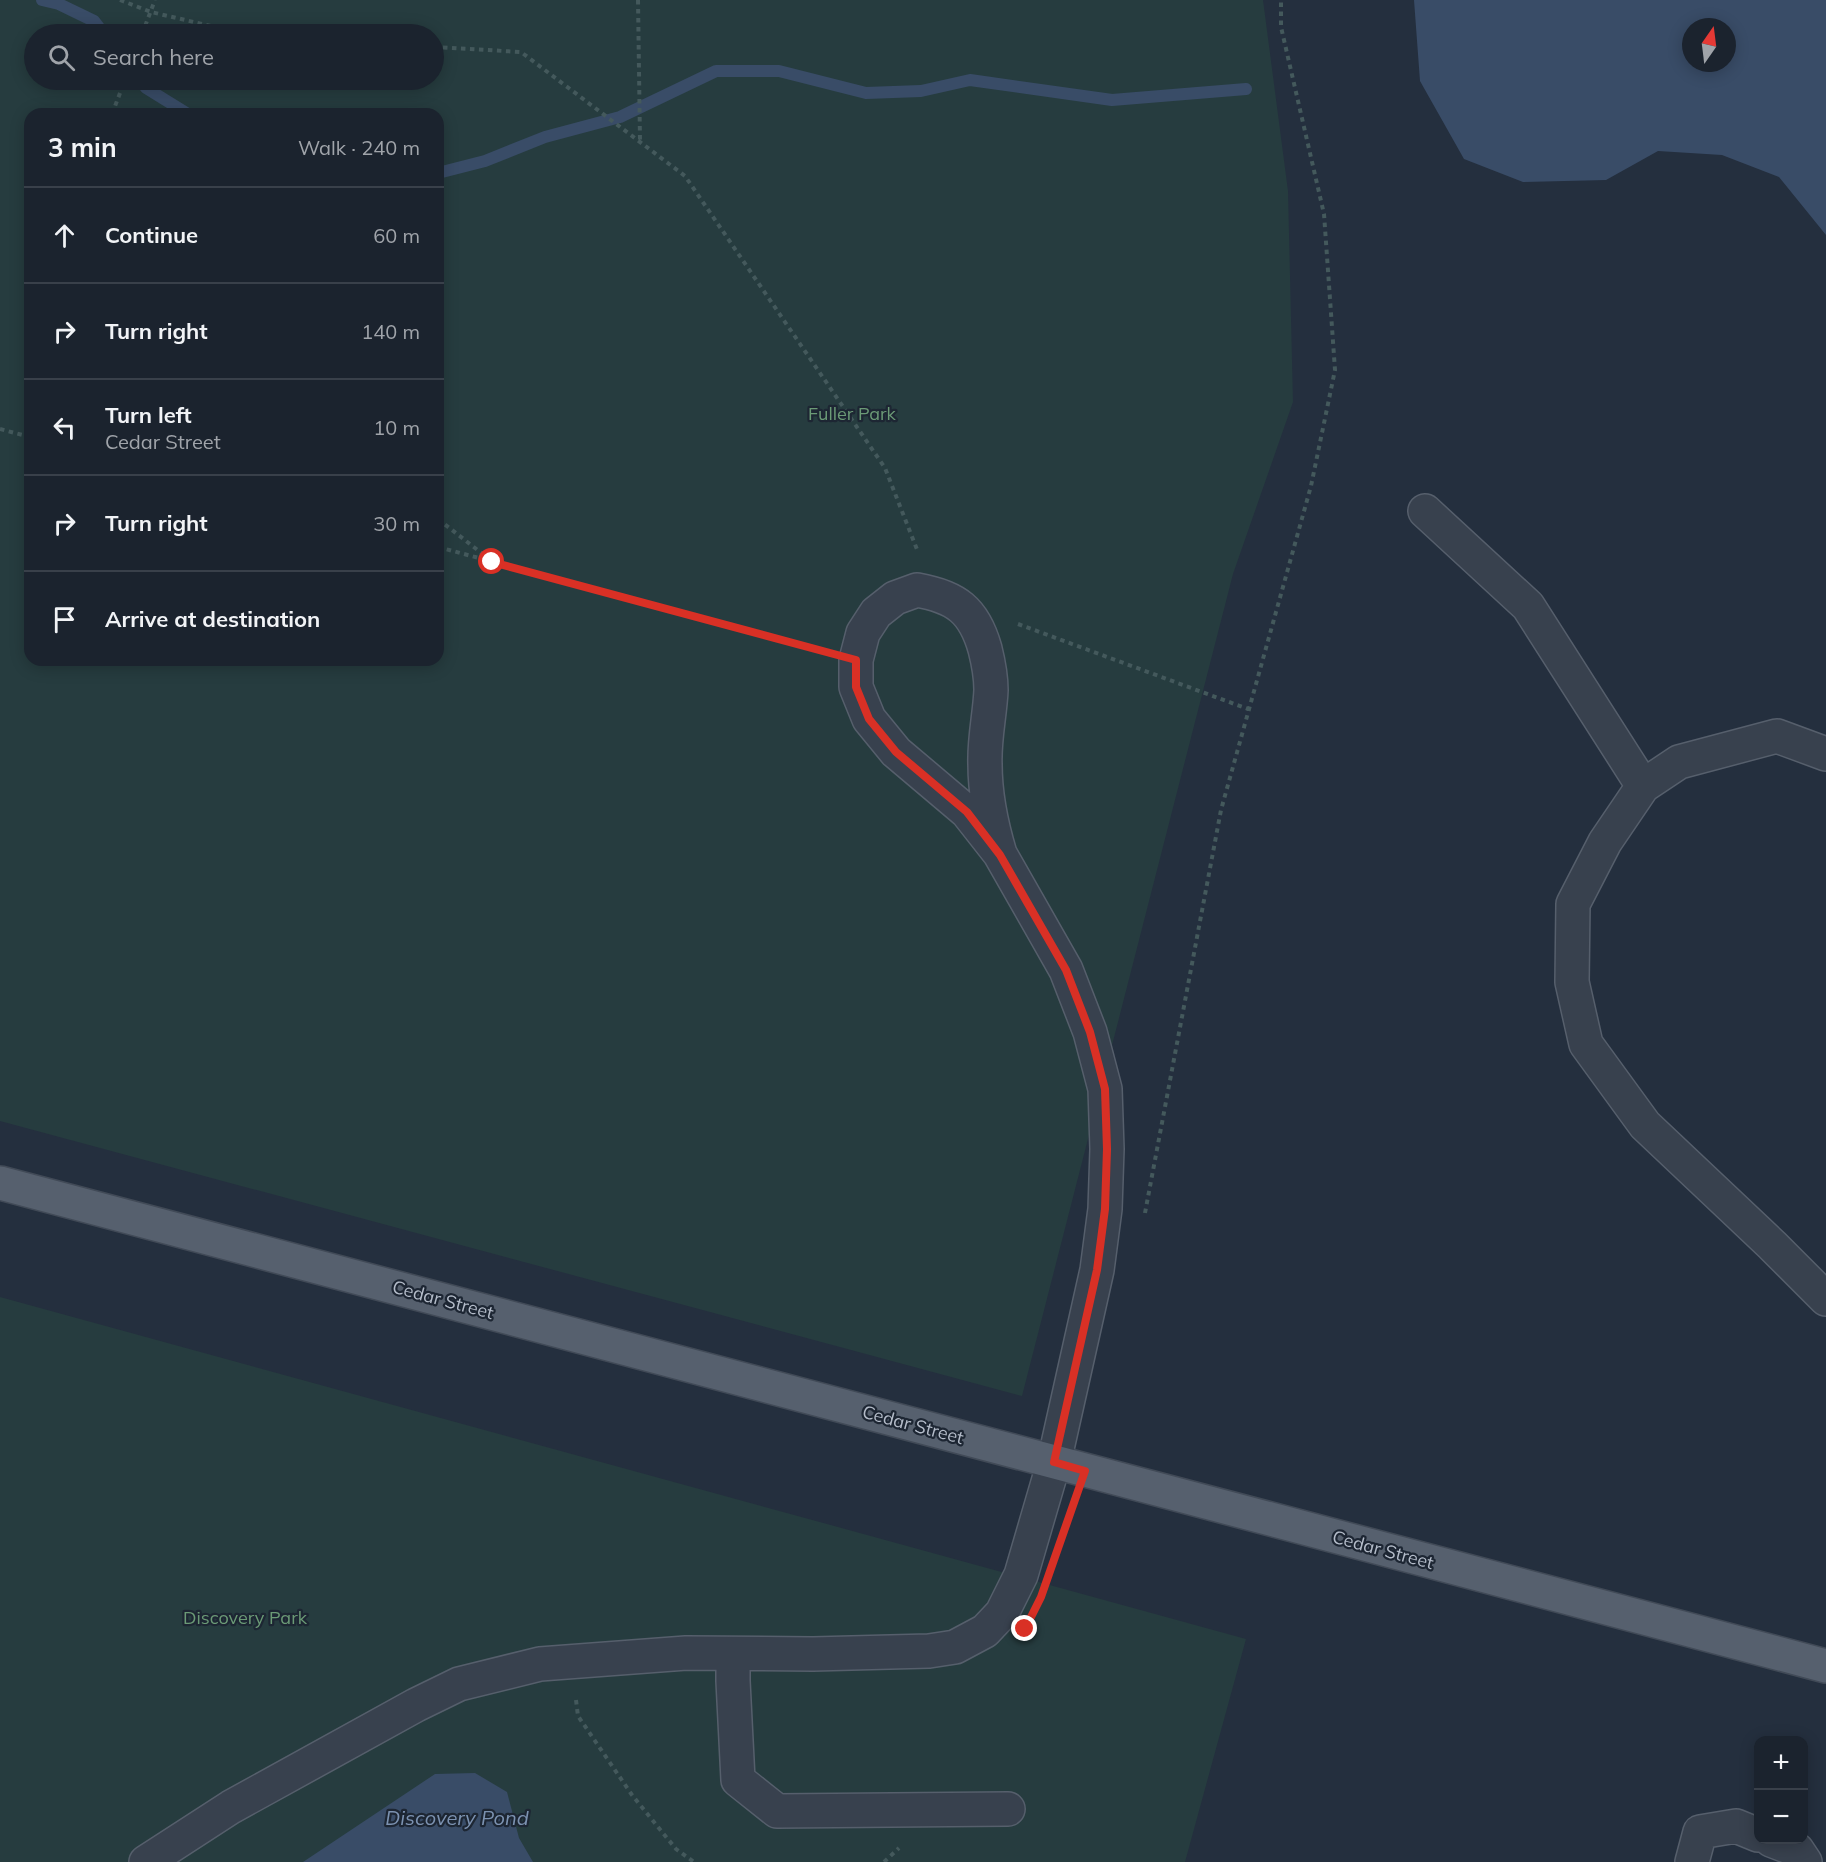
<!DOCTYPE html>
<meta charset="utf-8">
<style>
body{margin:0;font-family:Mulish,sans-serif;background:#242b36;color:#f1f3f6}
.controls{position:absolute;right:18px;bottom:18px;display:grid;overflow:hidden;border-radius:12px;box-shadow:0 3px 15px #0003}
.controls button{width:54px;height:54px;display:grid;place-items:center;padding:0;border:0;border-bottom:2px solid #39404a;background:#1b232e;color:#f1f3f6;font:30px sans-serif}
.compass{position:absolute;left:1682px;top:18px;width:54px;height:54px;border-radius:50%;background:#1b232e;box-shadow:0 3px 15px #0003;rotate:14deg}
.stop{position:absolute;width:18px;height:18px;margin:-14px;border:4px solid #d93025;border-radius:50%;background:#fff}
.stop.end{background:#d93025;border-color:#fff;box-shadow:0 2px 6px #0008}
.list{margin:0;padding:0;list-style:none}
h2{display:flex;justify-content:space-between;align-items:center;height:78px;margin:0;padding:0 24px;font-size:26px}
h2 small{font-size:20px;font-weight:400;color:#a0a4aa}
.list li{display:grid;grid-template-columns:39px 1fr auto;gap:18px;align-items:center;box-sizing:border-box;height:96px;padding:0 24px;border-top:2px solid #39404a}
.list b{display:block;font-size:22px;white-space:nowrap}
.list p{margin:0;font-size:20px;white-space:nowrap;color:#a0a4aa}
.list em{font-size:20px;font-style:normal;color:#a0a4aa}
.icon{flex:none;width:33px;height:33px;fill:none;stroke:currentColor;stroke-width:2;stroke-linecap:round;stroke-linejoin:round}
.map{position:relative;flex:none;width:1826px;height:1862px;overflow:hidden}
.search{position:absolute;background:#1b232e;box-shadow:0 3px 15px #0003;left:24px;top:24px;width:420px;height:66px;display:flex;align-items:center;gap:15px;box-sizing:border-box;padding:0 21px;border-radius:33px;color:#a0a4aa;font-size:22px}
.panel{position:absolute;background:#1b232e;box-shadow:0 3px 15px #0003;left:24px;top:108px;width:420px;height:558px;border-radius:18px}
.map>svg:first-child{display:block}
</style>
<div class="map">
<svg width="1826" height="1862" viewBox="0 0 1826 1862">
<rect width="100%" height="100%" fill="#242f3e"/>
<!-- green -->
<path fill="#263c3f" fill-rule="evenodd" d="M 0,0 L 1263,0 L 1288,191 L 1293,402 L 1233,574 L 1022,1396 L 0,1121 ZM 34,34 L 434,34 L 434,80 L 34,80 ZM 30,114 L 438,114 L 438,660 L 30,660 Z
M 0,1297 L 1246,1639 L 1185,1862 L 0,1862 Z"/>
<!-- water -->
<path fill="#394c67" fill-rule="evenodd" d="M 1414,0 L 1826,0 L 1826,235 L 1779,177 L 1722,155 L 1658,151 L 1606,180 L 1523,182 L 1464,159 L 1420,81 ZM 1691,27 L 1727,27 L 1727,63 L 1691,63 Z
M 475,1773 L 507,1792 L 519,1838 L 533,1862 L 303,1862 L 435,1774 Z"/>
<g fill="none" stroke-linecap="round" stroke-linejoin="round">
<!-- stream -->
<path stroke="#394c67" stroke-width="12" d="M 42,0 L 59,4 L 94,21 L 104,34
M 140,80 L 146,88 L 188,114
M 438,173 L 485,161 L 545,137 L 620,117 L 716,71 L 779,71 L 866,93 L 921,91 L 970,80 L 1112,100 L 1246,89"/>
<!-- minor casing -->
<g stroke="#565f6c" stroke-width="36">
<path id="minor" d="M 1425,511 L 1528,606 L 1643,786
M 917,590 C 956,597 974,610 985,649 C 988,661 991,677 991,690 C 990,714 984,739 985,764 C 985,796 991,824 1000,854 L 967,812 L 896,752 L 869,719 L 856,687 L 856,660 L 863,633 L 876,613 L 895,598 Z
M 1826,754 L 1777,736 L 1679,762 L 1643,786 L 1605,842 L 1573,904 L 1572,982 L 1586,1044 L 1645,1125 L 1772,1245 L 1826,1299
M 733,1654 L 733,1681 L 738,1780 L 777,1811 L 1008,1809
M 1771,1840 L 1797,1850 L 1805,1862
M 146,1862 L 231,1807 L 416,1705 L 459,1684 L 540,1664 L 686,1653 L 813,1654 L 929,1651 L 955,1647 L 985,1631 L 1002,1613 L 1021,1575 L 1054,1462 L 1097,1270 L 1105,1209 L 1107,1149 L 1105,1089 L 1090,1032 L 1066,970 L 1000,854
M 1692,1862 L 1700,1832 L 1736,1826 L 1758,1835"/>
</g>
<!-- major casing -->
<g stroke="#414a57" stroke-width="36">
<path id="major" d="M 0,1183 L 1826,1666"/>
</g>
<!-- path -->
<path stroke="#44595c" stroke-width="4" stroke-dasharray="4.5 4.5" stroke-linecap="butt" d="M 120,0 L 151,12 L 245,34
M 638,0 L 640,141
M 142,34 L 155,0
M 434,47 L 521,52 L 685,176 L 885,468 L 918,552
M 112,114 L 125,80
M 0,429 L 30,437
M 438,519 L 489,559
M 438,547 L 820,650
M 1018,624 L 1248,709
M 1145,1213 L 1221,810 L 1311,486 L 1335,370 L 1324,214 L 1281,27 L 1281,0
M 576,1700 L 578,1716 L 632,1795 L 676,1849 L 694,1862
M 884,1862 L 899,1848"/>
<!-- minor -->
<use href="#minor" stroke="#38414e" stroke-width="33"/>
<!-- major -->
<use href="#major" stroke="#56606e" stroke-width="33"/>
</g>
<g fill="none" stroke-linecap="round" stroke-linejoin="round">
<!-- route -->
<path stroke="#d93025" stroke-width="8" d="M 492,562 L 856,660 L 856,687 L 869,719 L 896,752 L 967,812 L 1000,855 L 1066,970 L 1090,1032 L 1105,1089 L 1107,1149 L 1105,1209 L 1097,1270 L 1054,1462 L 1085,1471 L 1041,1597 L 1025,1629"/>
</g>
<g text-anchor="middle" stroke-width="4.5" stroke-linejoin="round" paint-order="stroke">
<!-- park labels -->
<g font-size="18" fill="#6b9a76" stroke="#1d2633">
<text x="852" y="420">Fuller Park</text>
<text x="245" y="1624">Discovery Park</text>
</g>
<!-- street labels -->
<g font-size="18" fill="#b4bcc9" stroke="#1d2633">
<text transform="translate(443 1300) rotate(15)" y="6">Cedar Street</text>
<text transform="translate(913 1425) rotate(15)" y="6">Cedar Street</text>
<text transform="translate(1383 1550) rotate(15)" y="6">Cedar Street</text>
</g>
<!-- water labels -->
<g font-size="20" font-style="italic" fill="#7c92b1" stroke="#1d2633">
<text x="457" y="1825">Discovery Pond</text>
</g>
</g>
</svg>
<div class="controls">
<button>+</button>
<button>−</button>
</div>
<svg class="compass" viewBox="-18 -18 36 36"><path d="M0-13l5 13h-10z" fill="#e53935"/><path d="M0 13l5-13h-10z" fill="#a0a4aa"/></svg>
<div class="stop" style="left:492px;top:562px"></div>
<div class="stop end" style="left:1025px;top:1629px"></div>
<div class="search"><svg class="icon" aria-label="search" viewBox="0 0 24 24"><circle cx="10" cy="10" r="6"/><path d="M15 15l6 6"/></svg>Search here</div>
<section class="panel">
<h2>3 min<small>Walk · 240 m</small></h2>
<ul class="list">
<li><svg class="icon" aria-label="ahead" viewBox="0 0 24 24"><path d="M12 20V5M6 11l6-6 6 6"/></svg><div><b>Continue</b></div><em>60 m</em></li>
<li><svg class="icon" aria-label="right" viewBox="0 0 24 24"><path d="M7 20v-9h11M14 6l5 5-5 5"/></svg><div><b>Turn right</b></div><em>140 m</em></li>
<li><svg class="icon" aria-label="left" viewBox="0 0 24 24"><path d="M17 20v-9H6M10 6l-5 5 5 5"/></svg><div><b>Turn left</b><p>Cedar Street</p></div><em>10 m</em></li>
<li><svg class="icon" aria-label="right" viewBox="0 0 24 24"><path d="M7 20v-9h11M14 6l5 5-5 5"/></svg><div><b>Turn right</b></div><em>30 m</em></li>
<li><svg class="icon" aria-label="arrive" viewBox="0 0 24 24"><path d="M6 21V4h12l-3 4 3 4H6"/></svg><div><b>Arrive at destination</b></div></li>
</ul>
</section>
</div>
